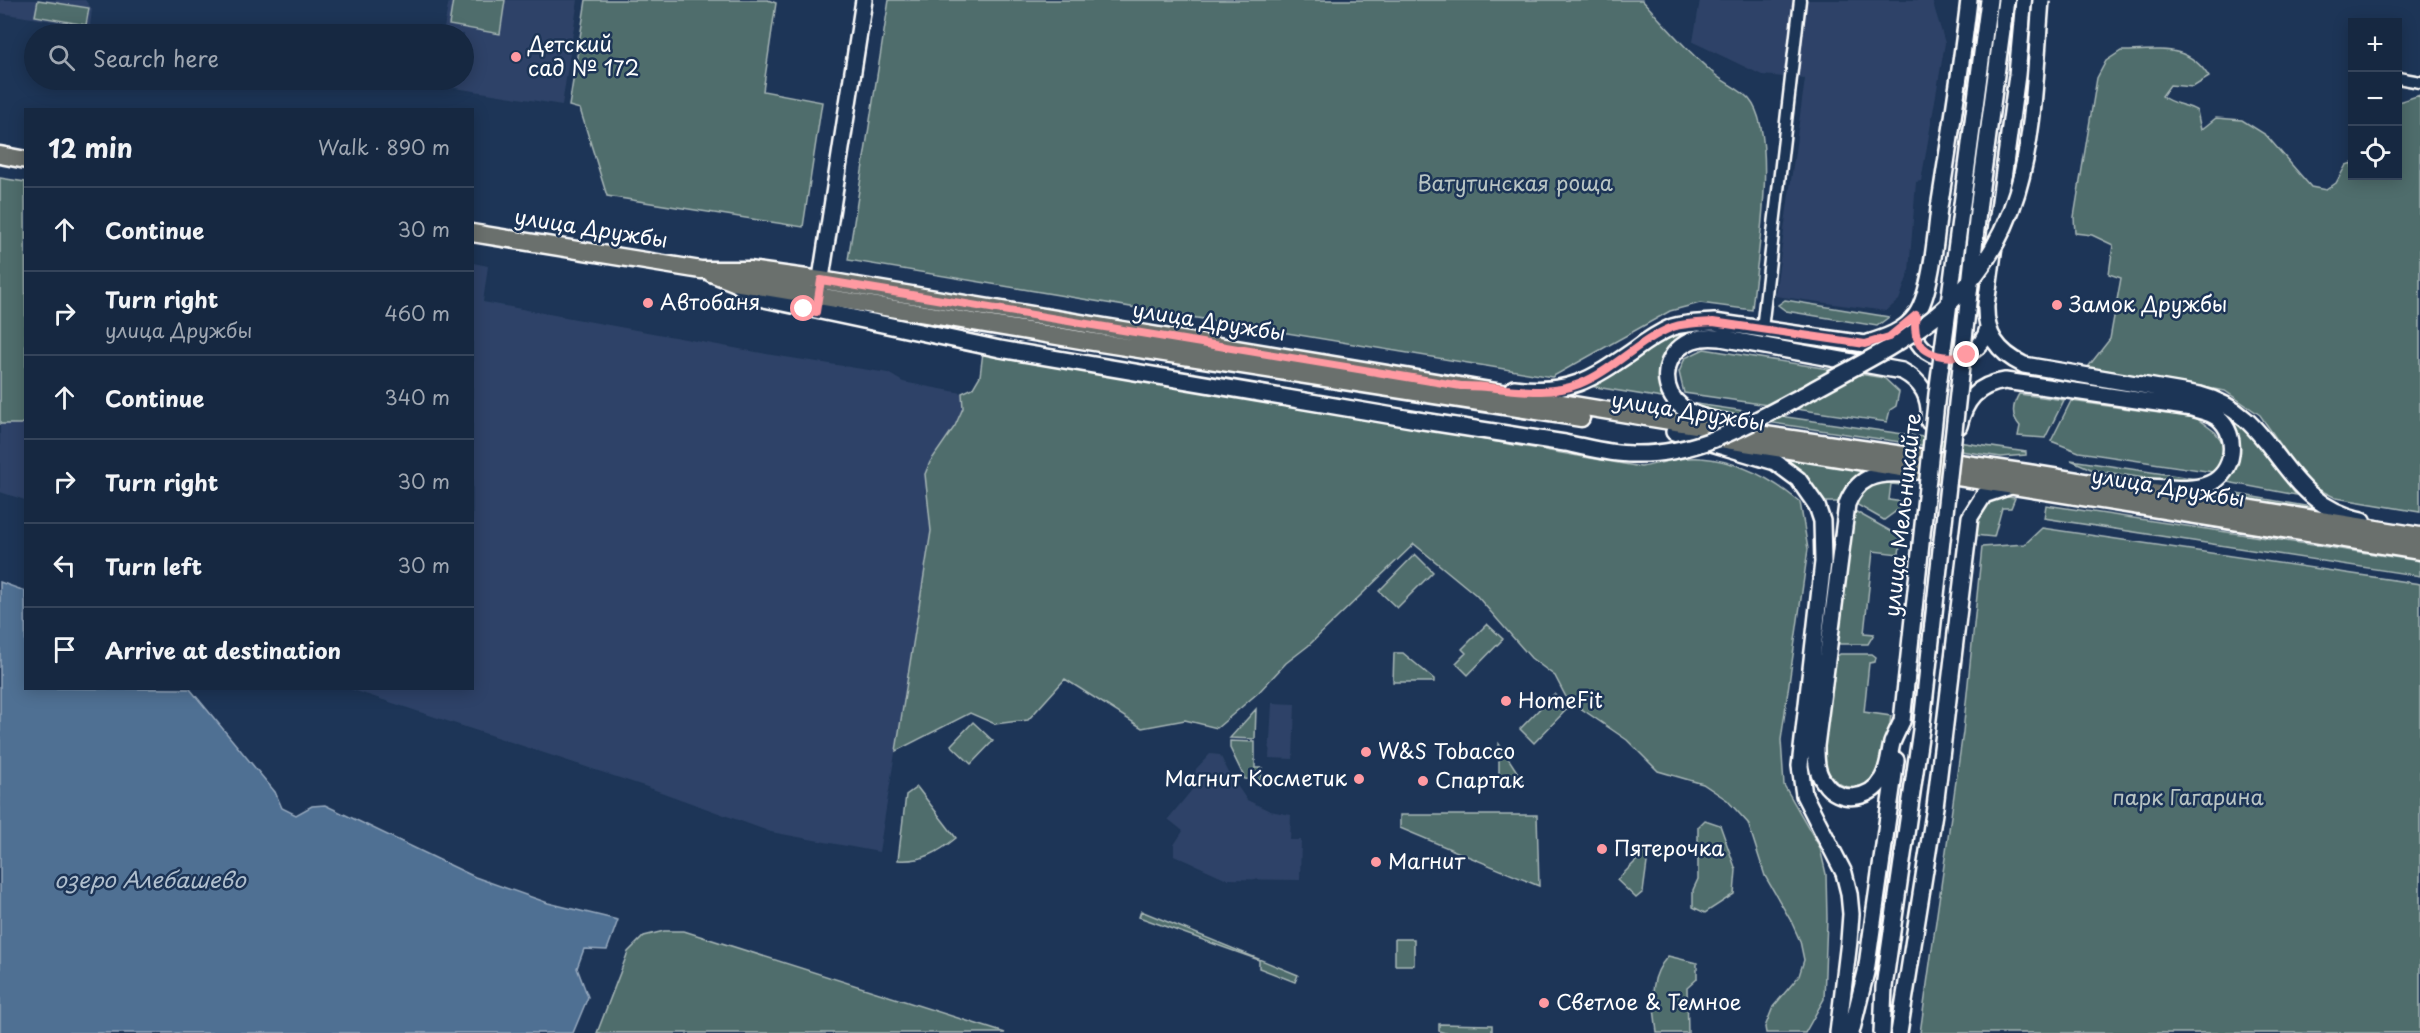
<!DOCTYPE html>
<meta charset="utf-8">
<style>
body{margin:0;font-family:"Playpen Sans",sans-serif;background:#23344c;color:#f1f3f6}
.controls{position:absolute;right:18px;top:18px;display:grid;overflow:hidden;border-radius:0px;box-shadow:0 3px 15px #0003}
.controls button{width:54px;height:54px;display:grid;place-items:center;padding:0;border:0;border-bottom:2px solid #35445a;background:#162841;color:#f1f3f6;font:30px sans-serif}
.stop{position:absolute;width:18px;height:18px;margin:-14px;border:4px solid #ff9aa2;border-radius:50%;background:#fff}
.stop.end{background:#ff9aa2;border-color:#fff;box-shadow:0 2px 6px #0008}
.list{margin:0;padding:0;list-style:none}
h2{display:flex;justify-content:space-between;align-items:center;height:78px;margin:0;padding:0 24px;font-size:26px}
h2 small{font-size:20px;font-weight:400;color:#9ea6b1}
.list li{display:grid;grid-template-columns:39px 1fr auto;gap:18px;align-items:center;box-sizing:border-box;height:84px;padding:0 24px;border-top:2px solid #35445a}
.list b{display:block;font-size:22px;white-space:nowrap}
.list p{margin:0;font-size:20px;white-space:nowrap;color:#9ea6b1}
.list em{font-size:20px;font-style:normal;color:#9ea6b1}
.icon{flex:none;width:33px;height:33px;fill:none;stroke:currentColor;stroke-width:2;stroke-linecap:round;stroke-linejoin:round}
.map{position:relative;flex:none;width:2420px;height:1033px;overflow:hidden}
.search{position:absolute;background:#162841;box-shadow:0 3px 15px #0003;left:24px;top:24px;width:450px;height:66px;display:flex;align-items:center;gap:15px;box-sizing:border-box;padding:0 21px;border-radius:33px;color:#9ea6b1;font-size:22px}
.panel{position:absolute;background:#162841;box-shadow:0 3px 15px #0003;left:24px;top:108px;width:450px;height:582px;border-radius:0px}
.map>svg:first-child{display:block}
</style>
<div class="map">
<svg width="2420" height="1033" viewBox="0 0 2420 1033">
<rect width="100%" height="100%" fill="#1d3557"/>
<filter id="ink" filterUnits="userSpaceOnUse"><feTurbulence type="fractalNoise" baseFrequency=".0167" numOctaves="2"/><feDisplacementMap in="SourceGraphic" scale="12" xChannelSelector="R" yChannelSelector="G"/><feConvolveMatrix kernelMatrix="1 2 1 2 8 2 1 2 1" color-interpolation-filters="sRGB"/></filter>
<g filter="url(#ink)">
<!-- built -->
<path fill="#2e4367" d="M 0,0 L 85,0 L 92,9 L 90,27 L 0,13 Z
M 449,0 L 578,0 L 562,105 L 436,85 L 436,80 L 464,80 L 464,34 L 443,34 Z
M 1700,0 L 1932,0 L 1945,43 L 1921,181 L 1916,182 L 1909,272 L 1899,300 L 1886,311 L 1775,296 L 1805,79 L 1762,75 L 1693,42 Z
M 473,263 L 488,266 L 483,302 L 772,355 L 888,373 L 903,382 L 962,393 L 963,408 L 955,426 L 930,462 L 925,491 L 931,531 L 879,852 L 771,832 L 647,787 L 350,689 L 472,688 Z
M 25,421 L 25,500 L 0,492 L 0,424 L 21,424 Z
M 1272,703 L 1295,704 L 1293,759 L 1269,758 Z
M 1210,754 L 1220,755 L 1231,777 L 1247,800 L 1270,811 L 1291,815 L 1290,840 L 1301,840 L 1300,880 L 1227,879 L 1174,855 L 1174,845 L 1183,831 L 1168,819 L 1191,791 L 1196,769 Z"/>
<!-- green -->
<path fill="#4f6d6c" stroke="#a7b6b6" stroke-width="1.5" d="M 38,0 L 89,8 L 86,25 L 35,16 Z
M 453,0 L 505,0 L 500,34 L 449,25 Z
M 586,0 L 768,0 L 776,3 L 763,91 L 822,102 L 803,227 L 607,196 L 580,109 L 569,106 Z
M 889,0 L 1642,0 C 1665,25 1686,50 1712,72 C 1722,82 1739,88 1749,99 C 1780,135 1756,262 1752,310 L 1700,303 L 1670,311 L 1552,377 L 848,260 Z
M 2121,51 C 2159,51 2187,42 2209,77 L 2193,87 L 2170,85 L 2162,96 C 2172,105 2186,104 2197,111 L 2201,130 L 2216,118 L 2242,120 L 2266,135 L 2311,187 L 2326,190 L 2336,183 L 2346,165 L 2352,163 L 2352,176 L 2398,176 L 2398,102 L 2420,95 L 2420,512 L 2336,498 L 2308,484 L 2260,415 L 2225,391 L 2088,367 L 2110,339 L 2121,278 L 2109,274 L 2113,245 L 2092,235 L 2075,233 L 2074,217 L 2097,78 L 2106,61 Z
M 0,178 L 25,182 L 26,421 L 21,424 L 0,424 Z
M 1785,300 L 1889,317 L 1877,326 L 1786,311 L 1778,305 Z
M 1685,334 C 1665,352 1654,370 1662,398 L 1590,386 L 1655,342 Z
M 1704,349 L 1884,378 L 1899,392 L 1896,406 L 1890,410 L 1887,422 L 1684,393 L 1679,372 L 1685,358 Z
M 983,352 L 1641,467 C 1660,464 1682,456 1701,458 C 1739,461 1771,478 1800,502 L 1808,549 L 1781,740 L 1784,785 L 1820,848 L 1826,874 L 1827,919 L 1824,999 L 1805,1033 L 1766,1033 L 1765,1027 L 1773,1007 L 1799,976 L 1804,960 L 1800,941 L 1791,921 L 1765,876 L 1748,823 L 1727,800 L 1703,784 L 1658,771 L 1627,740 L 1567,699 L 1555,676 L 1531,658 L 1476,595 L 1414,544 L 1308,646 L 1286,663 L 1259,692 L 1217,728 L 1185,720 L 1142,728 L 1065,679 L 1028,720 L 995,724 L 970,713 L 896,751 L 931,531 L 925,474 L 930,462 L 955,426 L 963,408 L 962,393 L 973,388 L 980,376 Z
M 2019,394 L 2064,400 L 2045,438 L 2018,436 L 2020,426 C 2011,416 2012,406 2019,394 Z
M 2071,401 L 2196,418 L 2215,432 L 2224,444 L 2223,460 L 2213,472 L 2079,452 L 2051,441 Z
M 1683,402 L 2026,452 L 2026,455 L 2001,457 L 1706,413 Z
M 2229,420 L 2244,423 L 2296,495 L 2227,482 C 2241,460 2235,444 2229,420 Z
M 1774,456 L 1871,470 L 1849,485 L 1840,502 L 1821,502 Z
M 2071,460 L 2204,480 L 2183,484 L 2093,470 Z
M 1888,479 L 1913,480 L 1912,486 L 1891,484 L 1889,500 L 1903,502 L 1903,506 L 1884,520 L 1854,503 C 1863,488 1871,484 1888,479 Z
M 2214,490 L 2311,507 L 2319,513 L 2208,493 Z
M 2001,496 L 2015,498 L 2011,508 L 2002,508 L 1994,537 L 1974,535 L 1975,523 L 1983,505 Z
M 2046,505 L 2420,561 L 2420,576 L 2044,518 Z
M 1851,509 L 1901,537 L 1899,554 L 1873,551 L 1864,633 L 1874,634 L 1868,644 L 1839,644 L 1837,634 Z
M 2042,528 L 2420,584 L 2420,1033 L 1920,1033 L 1963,732 L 1982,547 L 2025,544 Z
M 1415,554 L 1433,572 L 1397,608 L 1379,591 Z
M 1487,624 L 1503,639 L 1468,675 L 1456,663 L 1466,653 L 1462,649 Z
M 1394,653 L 1403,653 L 1434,679 L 1434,682 L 1393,682 Z
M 1840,654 L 1872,654 L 1876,657 L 1875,662 L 1869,663 L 1864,712 L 1891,716 C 1888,731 1889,753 1883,766 C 1868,798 1832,793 1824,761 C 1817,733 1830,688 1834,659 Z
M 1554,694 L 1568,708 L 1534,743 L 1520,729 Z
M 1256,709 L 1255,739 L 1230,738 Z
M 973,722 L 993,741 L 971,764 L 951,745 Z
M 1230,741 L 1255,742 L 1255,768 L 1262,768 L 1261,780 L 1245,779 L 1230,748 Z
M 1499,744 L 1523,781 L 1520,783 L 1499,783 Z
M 917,787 L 956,838 C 939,852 922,862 898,860 L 906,795 Z
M 1400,815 L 1537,815 L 1539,886 L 1400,828 Z
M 1705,820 L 1720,825 L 1736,870 L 1734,894 L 1705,913 L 1693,907 L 1693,890 L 1698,879 L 1698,827 Z
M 1649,848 L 1643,892 L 1636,898 L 1617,880 Z
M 1141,911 L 1298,975 L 1295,982 L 1259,968 L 1259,960 L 1139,917 Z
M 664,931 L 684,931 L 1005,1033 L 597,1033 L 628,952 L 644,936 Z
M 1395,939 L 1414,939 L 1414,965 L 1395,965 Z
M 1668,956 L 1697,963 L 1697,979 L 1687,988 L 1688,1033 L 1657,1033 C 1654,1002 1646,981 1668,956 Z
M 1439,1024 L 1492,1025 L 1492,1033 L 1445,1033 L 1439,1031 Z"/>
<!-- water -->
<path fill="#507093" stroke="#96a9be" stroke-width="1.5" d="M 0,582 L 25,591 L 26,688 L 190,689 L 275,792 L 282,808 L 296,815 L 312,806 L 325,805 L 475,877 L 548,903 L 618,920 L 607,950 L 584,949 L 577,968 L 588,997 L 573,1033 L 0,1033 Z"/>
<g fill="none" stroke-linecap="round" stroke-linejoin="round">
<!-- street casing -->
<g stroke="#fff" stroke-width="15">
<path id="street" d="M 2398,78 L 2420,82
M 1762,329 L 1800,0"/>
</g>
<!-- secondary casing -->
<g stroke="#fff" stroke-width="20">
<path id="secondary" d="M 2024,0 L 2017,75 L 1986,305 C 1985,334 1997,352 2024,365 L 2200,395 C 2279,415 2278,503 2362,520
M 734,282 L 755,297 L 1000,349 L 1417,420
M 819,291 L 864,0
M 1915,321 C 1907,364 1977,373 1988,328
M 1514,388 C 1568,395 1591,380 1633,351 C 1645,342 1658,333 1672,327 C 1685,323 1700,323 1714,322 L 1865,344 C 1884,338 1904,332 1916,315 C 1931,294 1936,235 1939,208 C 1950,139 1961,70 1969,0
M 1734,424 C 1718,420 1696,418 1682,407 C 1660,391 1662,358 1685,344 C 1696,337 1708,337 1721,338 L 1902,371 C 1923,382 1931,398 1929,422
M 1959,426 C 1965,400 1977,385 2005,381 L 2192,408 C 2200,411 2210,412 2218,418 C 2239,435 2235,473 2209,484 C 2190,492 2165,487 2145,487
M 1674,432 L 1775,462 L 1798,479 L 1817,506 L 1822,521 L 1823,562 L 1800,766 L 1804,795 L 1844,873 L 1849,893 L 1851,914 L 1849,941 L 1838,1033
M 1902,474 C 1875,472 1857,478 1847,504 L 1816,746 C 1816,759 1816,772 1824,782 C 1838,804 1870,800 1882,779 C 1889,768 1889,755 1892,743 C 1895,735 1899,728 1902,721
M 1851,1033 L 1866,972 L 1896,760
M 1882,1033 L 1884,987 L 1922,723
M 1899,1033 L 1935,807 L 1970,517 L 1984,495 L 2011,486"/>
</g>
<!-- primary casing -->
<g stroke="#fff" stroke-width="21">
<path id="primary" d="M 0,155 L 26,160
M 472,233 L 701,270 L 749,270 L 821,280 L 1676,422 L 2028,473 L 2420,536
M 711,273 L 734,282 L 1081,340 L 1581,418
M 1714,438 L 2420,551"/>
</g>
<!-- street -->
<use href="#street" stroke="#1d3557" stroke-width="10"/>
<!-- secondary -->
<use href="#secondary" stroke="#1d3557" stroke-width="15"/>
<!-- primary -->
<use href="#primary" stroke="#6a706d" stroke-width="16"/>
<!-- secondary-bridge casing -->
<g stroke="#fff" stroke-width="20" stroke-linecap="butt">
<path id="secondary-bridge" d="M 1417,420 C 1466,428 1516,435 1565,443 C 1586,447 1610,454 1632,454 C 1698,456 1753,422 1809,392 C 1848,370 1898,346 1933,318 C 2037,234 2031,121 2041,0
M 1902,721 L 1937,394 L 1989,0
M 1922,723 L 1979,202 L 2006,0"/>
</g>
<!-- secondary-bridge -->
<use href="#secondary-bridge" stroke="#1d3557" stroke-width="15"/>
</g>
</g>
<g fill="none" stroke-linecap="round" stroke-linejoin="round" filter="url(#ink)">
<!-- route -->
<path stroke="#ff9aa2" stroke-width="8" d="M 804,309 L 816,312 L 821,280 L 1461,386 C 1499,385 1542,399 1579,384 C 1613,371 1638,340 1673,327 C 1685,323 1700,323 1713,322 L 1865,344 L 1889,337 L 1916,315 C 1910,351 1935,361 1967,355"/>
</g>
<!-- markers -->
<g fill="#ff9aa2" stroke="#1d3557" stroke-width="2">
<circle cx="516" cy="57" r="6"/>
<circle cx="648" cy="303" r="6"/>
<circle cx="2057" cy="305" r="6"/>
<circle cx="1506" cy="701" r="6"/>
<circle cx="1366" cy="752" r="6"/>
<circle cx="1359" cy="779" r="6"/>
<circle cx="1423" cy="781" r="6"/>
<circle cx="1602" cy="849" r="6"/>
<circle cx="1376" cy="862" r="6"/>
<circle cx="1544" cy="1003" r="6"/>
</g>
<g text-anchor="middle" stroke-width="5" stroke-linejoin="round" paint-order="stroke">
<!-- poi labels -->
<g font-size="21" fill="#fff" stroke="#1d3557" text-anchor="start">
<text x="528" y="52">Детский<tspan x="528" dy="24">сад № 172</tspan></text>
<text x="660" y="310">Автобаня</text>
<text x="2069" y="312">Замок Дружбы</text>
<text x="1518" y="708">HomeFit</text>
<text x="1378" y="759">W&amp;S Tobacco</text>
<text x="1347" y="786" text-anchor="end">Магнит Косметик</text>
<text x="1435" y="788">Спартак</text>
<text x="1614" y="856">Пятерочка</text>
<text x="1388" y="869">Магнит</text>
<text x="1556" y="1010">Светлое &amp; Темное</text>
</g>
<!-- park labels -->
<g font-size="21" fill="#b9c5c4" stroke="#1d3557">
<text x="1515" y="191">Ватутинская роща</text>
<text x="2188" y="805">парк Гагарина</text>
</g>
<!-- street labels -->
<g font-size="21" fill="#fff" stroke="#1d3557">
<text transform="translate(591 229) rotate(9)" y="7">улица Дружбы</text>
<text transform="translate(1209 322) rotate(9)" y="7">улица Дружбы</text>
<text transform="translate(1688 412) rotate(9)" y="7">улица Дружбы</text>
<text transform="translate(2168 488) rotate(9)" y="7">улица Дружбы</text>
<text transform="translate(1903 515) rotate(-84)" y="7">улица Мельникайте</text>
</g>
<!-- water labels -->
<g font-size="22" font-style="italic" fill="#b0bfce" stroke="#1d3557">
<text x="150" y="888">озеро Алебашево</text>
</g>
</g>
</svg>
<div class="controls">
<button>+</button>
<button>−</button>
<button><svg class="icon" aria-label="locate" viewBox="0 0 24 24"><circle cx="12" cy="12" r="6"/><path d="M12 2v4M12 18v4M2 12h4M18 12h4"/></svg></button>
</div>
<div class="stop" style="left:804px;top:309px"></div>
<div class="stop end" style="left:1967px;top:355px"></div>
<div class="search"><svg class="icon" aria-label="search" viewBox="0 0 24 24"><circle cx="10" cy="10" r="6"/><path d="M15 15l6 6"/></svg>Search here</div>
<section class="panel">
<h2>12 min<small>Walk · 890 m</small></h2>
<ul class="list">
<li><svg class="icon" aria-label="ahead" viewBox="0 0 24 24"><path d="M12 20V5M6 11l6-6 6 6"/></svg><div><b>Continue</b></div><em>30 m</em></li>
<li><svg class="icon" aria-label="right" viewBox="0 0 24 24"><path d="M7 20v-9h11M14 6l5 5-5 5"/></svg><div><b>Turn right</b><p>улица Дружбы</p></div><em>460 m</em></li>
<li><svg class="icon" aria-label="ahead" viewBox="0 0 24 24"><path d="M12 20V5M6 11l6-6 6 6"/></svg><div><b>Continue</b></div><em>340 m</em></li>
<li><svg class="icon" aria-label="right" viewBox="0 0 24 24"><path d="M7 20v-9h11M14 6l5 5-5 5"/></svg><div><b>Turn right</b></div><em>30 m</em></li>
<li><svg class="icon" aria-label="left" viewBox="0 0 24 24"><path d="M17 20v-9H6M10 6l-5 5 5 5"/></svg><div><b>Turn left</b></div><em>30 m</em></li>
<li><svg class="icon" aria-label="arrive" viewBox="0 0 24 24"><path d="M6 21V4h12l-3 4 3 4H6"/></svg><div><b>Arrive at destination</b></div></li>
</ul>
</section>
</div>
